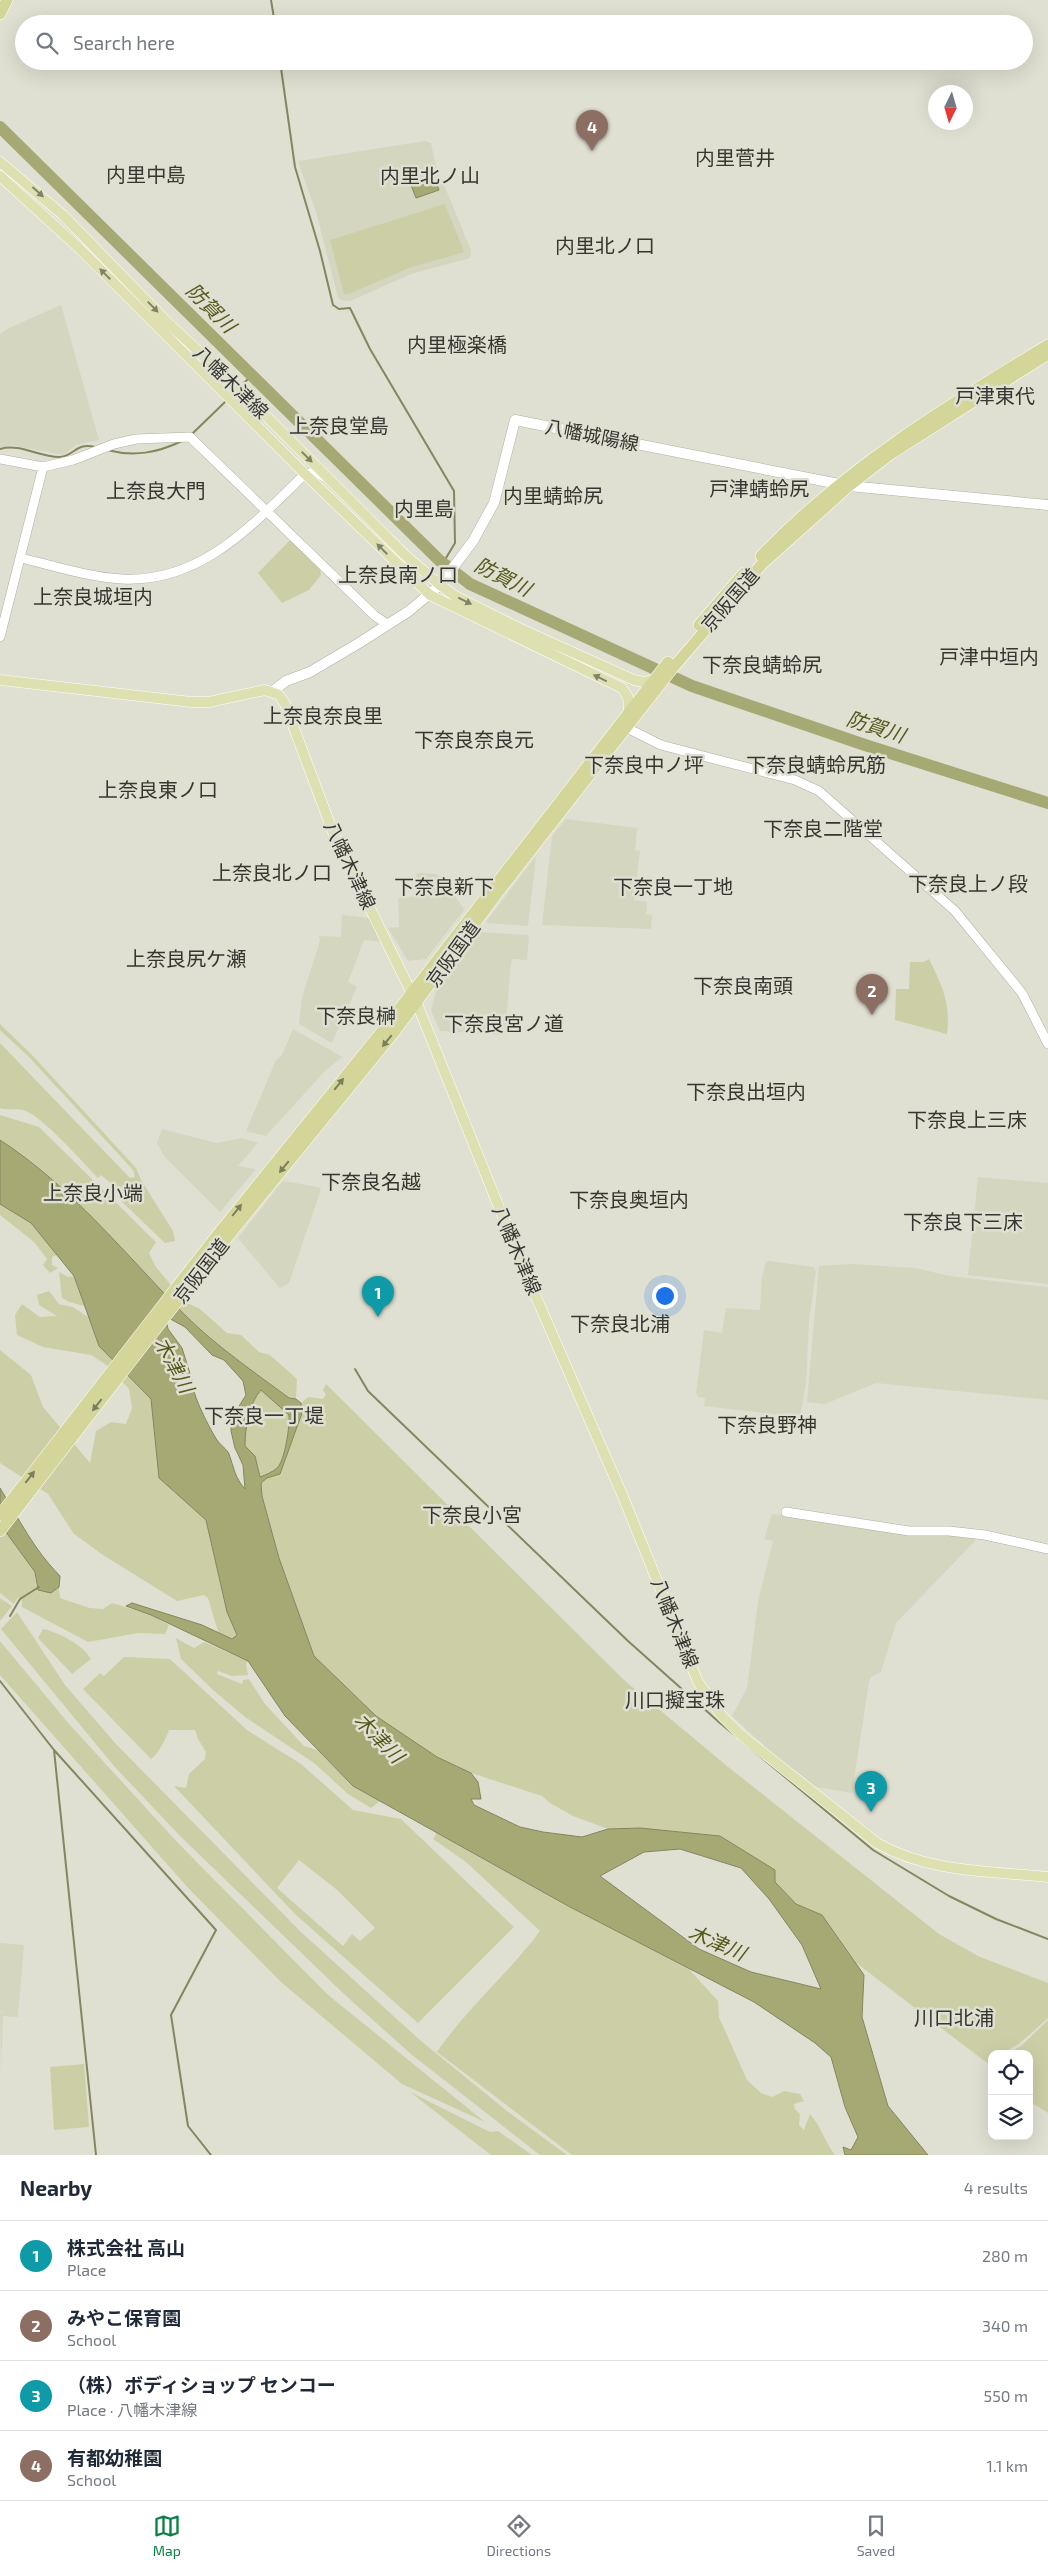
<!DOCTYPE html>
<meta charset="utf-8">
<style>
body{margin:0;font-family:"Exo 2","Noto Sans JP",sans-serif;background:#f6f6f7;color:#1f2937}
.controls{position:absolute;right:15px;bottom:15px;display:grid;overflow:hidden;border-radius:10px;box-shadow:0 5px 20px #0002}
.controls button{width:45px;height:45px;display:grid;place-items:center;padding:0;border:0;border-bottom:1px solid #e0e1e3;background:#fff;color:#1f2937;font:25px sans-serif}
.compass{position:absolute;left:928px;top:85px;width:45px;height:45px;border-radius:50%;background:#fff;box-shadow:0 5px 20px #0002;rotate:185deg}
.you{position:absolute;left:664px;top:1295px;width:18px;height:18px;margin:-12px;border:4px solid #fff;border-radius:50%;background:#1a73e8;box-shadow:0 0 0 8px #1a73e833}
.badge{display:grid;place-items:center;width:32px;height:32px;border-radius:50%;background:#0b8043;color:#fff;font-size:16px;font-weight:700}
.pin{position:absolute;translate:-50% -41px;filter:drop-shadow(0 1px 2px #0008)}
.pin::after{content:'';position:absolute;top:26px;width:18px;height:15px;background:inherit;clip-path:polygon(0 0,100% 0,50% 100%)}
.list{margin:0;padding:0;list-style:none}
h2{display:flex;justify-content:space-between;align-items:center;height:65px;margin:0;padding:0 20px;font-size:21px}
h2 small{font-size:16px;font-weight:400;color:#747a83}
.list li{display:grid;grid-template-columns:32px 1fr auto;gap:15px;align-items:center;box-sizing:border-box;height:70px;padding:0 20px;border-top:1px solid #e0e1e3}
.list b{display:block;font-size:19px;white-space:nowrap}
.list p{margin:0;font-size:16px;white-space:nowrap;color:#747a83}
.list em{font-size:16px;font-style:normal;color:#747a83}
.icon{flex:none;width:28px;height:28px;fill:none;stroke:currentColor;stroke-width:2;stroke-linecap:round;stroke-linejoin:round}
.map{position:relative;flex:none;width:1048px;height:2155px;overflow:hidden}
.search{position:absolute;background:#fff;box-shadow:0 5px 20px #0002;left:15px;right:15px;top:15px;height:55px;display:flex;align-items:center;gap:12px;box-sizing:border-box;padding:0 18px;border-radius:28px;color:#747a83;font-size:19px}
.sheet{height:345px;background:#fff}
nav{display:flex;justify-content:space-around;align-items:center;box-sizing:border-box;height:70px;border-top:1px solid #e0e1e3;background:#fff;font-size:14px;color:#747a83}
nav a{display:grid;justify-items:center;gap:2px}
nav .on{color:#0b8043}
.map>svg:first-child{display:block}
</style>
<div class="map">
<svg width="1048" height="2155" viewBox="0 0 1048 2155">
<rect width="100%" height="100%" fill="#dfe0d1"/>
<!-- built -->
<path fill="#d4d6c0" d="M 425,141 L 431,143 L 436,166 L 471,250 L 470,258 L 411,274 L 350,301 L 341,300 L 338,297 L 316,212 L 298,161 Z
M 61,305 L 99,440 L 76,445 L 64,455 L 11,445 L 0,448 L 0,334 L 9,328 Z
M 566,819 L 637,828 L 635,850 L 640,851 L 634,900 L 647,902 L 646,914 L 652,915 L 651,929 L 542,925 L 552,836 Z
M 536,856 L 528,926 L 487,923 L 486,922 Z
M 417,873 L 436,874 L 446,881 L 464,910 L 426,959 L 408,961 L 388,928 L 399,927 L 398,898 L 417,896 Z
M 342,915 L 369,918 L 383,942 L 364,940 L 348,982 L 357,987 L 332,1043 L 299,1024 L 302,997 L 320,941 L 319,936 L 341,937 Z
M 479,932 L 529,935 L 527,960 L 513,959 L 511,962 L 505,1035 L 440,1031 L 431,1011 L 436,992 L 455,961 Z
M 293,1029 L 342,1057 L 325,1071 L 266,1136 L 246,1131 L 276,1060 L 282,1055 Z
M 162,1129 L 217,1143 L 241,1138 L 258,1143 L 238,1166 L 256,1169 L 220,1212 L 165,1157 L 157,1143 Z
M 978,1177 L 1048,1183 L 1048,1284 L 968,1275 Z
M 283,1181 L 318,1187 L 321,1189 L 289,1283 L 280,1288 L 238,1238 Z
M 769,1261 L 814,1267 L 816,1272 L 809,1320 L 806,1383 L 800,1417 L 704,1406 L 705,1398 L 698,1397 L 696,1393 L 704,1330 L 722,1333 L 726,1308 L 760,1310 L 762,1277 L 766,1262 Z
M 852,1264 L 915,1268 L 950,1276 L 1048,1287 L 1048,1400 L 876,1383 L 825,1404 L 807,1402 L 819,1266 Z
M 772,1514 L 975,1538 L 976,1540 L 896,1623 L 881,1672 L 871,1677 L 869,1682 L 852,1793 L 816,1787 L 770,1751 L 732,1716 L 747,1688 L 758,1601 L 773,1541 L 764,1539 Z
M 0,1943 L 24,1945 L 18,2017 L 3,2016 L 1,2074 L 0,2013 L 4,2013 L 0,2012 Z"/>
<!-- green -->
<path fill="#cccfa6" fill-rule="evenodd" d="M 445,204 L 464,252 L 409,268 L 349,294 L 344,294 L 330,240 Z
M 291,539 L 320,568 L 321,575 L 309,590 L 282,603 L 258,573 Z
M 929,959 C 942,986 951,1003 947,1034 L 895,1020 L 896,989 L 909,989 L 910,962 L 924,962 Z
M 0,1024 L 34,1057 L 136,1168 L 141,1180 L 173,1231 L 175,1241 L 165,1243 L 121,1201 L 119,1190 L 101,1175 L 98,1178 C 83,1163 42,1115 23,1110 C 15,1108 8,1111 0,1108 L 0,1043 L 130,1178 L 135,1177 L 133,1170 L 30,1058 L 0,1030 Z
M 0,1115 L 39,1127 L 156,1242 L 149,1253 L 156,1267 L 185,1302 L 200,1309 L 227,1333 L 241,1335 L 259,1352 L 270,1355 L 297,1379 L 296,1399 L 289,1398 C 254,1372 216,1346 185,1315 C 126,1255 71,1186 0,1140 Z
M 0,1204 L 31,1223 L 57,1255 L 52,1257 L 52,1265 L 58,1268 L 50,1273 L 43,1265 L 47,1259 L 34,1242 L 0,1215 Z
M 59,1272 L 68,1277 L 74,1276 L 84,1306 L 69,1302 L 62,1298 Z
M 49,1291 L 59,1304 L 73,1307 L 88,1317 L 99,1346 L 151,1399 L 159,1478 L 206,1520 L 227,1612 L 237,1635 L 232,1639 L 219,1635 L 208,1598 L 204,1595 L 177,1601 L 103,1555 L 74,1534 L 48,1494 L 0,1463 L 0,1350 L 31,1375 L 43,1407 L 90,1463 L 96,1431 L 111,1422 L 126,1424 L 132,1408 L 129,1389 L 105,1364 L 91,1355 L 43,1347 L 17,1335 L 15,1315 L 22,1304 L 40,1317 L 57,1316 L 39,1305 L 37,1295 Z
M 326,1384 L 625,1681 L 727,1766 L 939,1934 L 978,1956 L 1048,1983 L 1048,2018 C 1033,2031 1013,2054 992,2054 L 992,2059 L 987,2063 L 855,1962 L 822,1915 L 796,1904 L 775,1882 L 775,1870 L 720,1836 L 640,1828 L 608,1829 L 573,1816 L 550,1803 L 542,1796 L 471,1773 L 437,1757 L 376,1716 L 314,1656 L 279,1558 L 262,1496 L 261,1483 L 267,1478 L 280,1473 L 302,1413 L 301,1403 L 308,1397 L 323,1399 L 326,1395 L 323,1390 Z
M 261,1390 L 289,1415 C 290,1425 285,1461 277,1468 C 273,1472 265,1475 260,1477 L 255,1456 L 245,1446 C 245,1428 249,1403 261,1390 Z
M 0,1524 L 35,1572 L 36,1586 L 51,1593 L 59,1587 L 60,1598 L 90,1608 L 103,1609 L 112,1603 L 151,1615 L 169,1625 L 165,1634 L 138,1633 L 88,1642 L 22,1607 L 22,1601 L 18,1597 L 14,1604 L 0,1593 Z
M 0,1598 L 12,1606 L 0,1621 Z
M 17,1612 L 65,1685 L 116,1744 L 301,1932 L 421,2041 L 507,2111 L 567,2155 L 540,2155 L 412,2055 L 345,1995 L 179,1835 L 114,1766 L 1,1629 Z
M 43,1629 C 60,1633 82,1644 91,1659 L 72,1674 L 38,1638 Z
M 176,1638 L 194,1648 L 204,1642 L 248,1661 L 246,1664 L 248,1675 L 232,1676 L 218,1671 L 217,1674 L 242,1684 L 243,1680 L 249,1679 L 265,1704 L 304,1746 L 317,1750 L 353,1786 L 380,1801 L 371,1808 L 348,1794 L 314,1763 L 245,1717 L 213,1690 L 181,1659 Z
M 0,1641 L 70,1725 L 178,1843 L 327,1994 L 485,2122 L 402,2084 L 281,1982 L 189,1889 L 0,1675 Z
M 124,1657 L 170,1659 L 247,1730 L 301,1764 L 353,1810 L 401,1819 L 514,1927 L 418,2023 L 295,1914 L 174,1786 L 186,1788 L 189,1774 L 205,1759 L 206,1752 L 198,1739 L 195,1730 L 169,1730 C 166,1739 158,1754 151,1759 L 83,1689 L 100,1673 L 104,1676 ZM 299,1860 L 336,1889 L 375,1928 L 360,1941 L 352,1934 L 343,1946 L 277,1888 Z
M 437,1832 L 570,1907 L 687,1967 L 718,2001 L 719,2017 L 747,2080 L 761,2093 L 772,2097 L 784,2091 L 800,2094 L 804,2101 L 794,2104 L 795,2109 L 800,2114 L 799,2125 L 804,2130 L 810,2114 C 822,2128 824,2140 835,2155 L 572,2155 L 437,2052 C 467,2008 508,1974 540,1931 L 466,1862 L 433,1839 Z
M 1048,2020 L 1048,2113 L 1029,2101 L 1029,2054 L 1007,2054 L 1021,2046 Z
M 84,2064 L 89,2127 L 54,2130 L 50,2067 Z
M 410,2092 L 490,2132 L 498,2131 L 532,2155 L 491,2155 Z"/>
<!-- water -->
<path fill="#a6a974" stroke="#848660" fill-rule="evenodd" d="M 434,177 L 439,190 L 416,198 L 411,185 Z
M 0,1140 C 71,1186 126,1255 185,1315 C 216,1346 254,1372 289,1398 L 296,1399 L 301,1403 L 302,1413 L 280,1474 L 267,1478 L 261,1483 L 262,1496 L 279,1558 L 314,1656 L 376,1716 L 437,1757 L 471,1773 L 478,1782 L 481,1799 L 471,1799 L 474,1805 L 520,1827 L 543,1832 L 582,1837 L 608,1829 L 640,1828 L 720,1836 L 775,1870 L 775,1882 L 796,1904 L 822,1915 L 864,1975 L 862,2017 L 888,2106 L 928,2155 L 845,2155 L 843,2147 L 851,2150 L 858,2137 L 845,2107 L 831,2057 L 815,2043 L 754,2002 L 570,1907 L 353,1786 L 285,1716 L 248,1661 L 151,1615 L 126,1606 L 132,1603 L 202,1625 L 232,1639 L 237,1635 L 227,1612 L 206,1520 L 159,1478 L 151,1399 L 99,1346 L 74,1276 L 31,1223 L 0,1204 ZM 165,1316 L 185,1327 L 212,1355 L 224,1360 L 243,1381 L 246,1395 L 231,1419 L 231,1431 L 235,1448 L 243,1465 L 245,1489 C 235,1478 234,1468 229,1454 C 227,1449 220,1445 217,1440 C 211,1431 191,1393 193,1383 L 182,1348 L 168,1329 ZM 261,1390 L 289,1415 C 290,1425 285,1461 277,1468 C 273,1472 265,1475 260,1477 L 255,1456 L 245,1446 C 245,1428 249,1403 261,1390 ZM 680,1849 L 741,1868 L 769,1899 L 802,1945 L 821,1989 L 751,1972 L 699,1949 L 600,1876 L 644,1852 Z
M 0,1488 C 19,1519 34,1550 60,1576 L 59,1587 L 51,1593 L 38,1590 L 35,1572 L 0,1524 Z"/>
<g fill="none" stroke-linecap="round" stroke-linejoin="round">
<!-- stream -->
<path stroke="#848660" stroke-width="2" d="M 271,0 L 275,24
M 280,61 L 295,167 L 320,251 L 333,305 L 339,309 L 350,308 L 370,349 L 454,491 L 455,543 L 443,563
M 242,385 L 252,375
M 192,434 L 226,401
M 0,449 C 20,443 39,457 59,457 C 74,457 75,442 95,447
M 107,450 C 134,457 157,453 182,441
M 355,1369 L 368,1391 L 628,1641 L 720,1723 L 873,1850 L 949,1896 L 996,1919 L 1048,1939
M 10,1616 L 20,1599 L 39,1587
M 0,1681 L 54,1750 L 216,1930 L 171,2015 L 188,2126 L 211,2155
M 54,1750 L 96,2155"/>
<!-- river -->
<path stroke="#a6a974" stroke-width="12" d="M 0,127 L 439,560 L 470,584 L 692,686 L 865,745 L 1048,803"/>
<!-- tertiary casing -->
<g stroke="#afb0a2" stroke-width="10">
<path id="tertiary" d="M 0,459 L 43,467 L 73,460 L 114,444 L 136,439 L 190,437 L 375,616 L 387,624
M 21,558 C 54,566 88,577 122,579 C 202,583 253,524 305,474 L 315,472 L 324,477
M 0,637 L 43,467
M 621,725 L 661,745 L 795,780 L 819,791 L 955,911 L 1022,993 L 1048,1044
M 786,1512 L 909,1531 L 949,1531 L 985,1535 L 1048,1549"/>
</g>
<!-- secondary casing -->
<g stroke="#afb0a2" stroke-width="11">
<path id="secondary" d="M 273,691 L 286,681 L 310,672 L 359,643 L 409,611 L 440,585 L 473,541 L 494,503 L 515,420 L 849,486 L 1048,505"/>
</g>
<!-- primary casing -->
<g stroke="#fff" stroke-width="11">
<path id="primary" d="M 0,162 L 63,215 L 169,324 L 230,380 L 405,555 L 440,585 L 455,596 L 521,629 L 634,680 L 644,682 L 654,680
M 0,176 L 79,248 L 305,474 L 430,595 L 622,688 L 628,697 L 629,710
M 0,680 L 191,702 L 209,702 L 265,690 L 279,695 L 285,704 L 334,835 L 418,1006 L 523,1267 L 624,1499 L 698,1682 L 722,1716 L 741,1735 L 877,1843 C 929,1873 990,1871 1048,1877"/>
</g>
<!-- trunk casing -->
<g stroke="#fff" stroke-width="12">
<path id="trunk" d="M 0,14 L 7,0
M 761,556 C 844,469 945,407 1048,345
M 699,625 L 744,573
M 0,1515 L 214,1239 L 387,1025 L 668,662
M 0,1531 L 213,1255 L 395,1031 L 499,891 L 672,669 L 762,564 L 849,486 L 892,453 L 1048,354"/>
</g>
<!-- tertiary -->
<use href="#tertiary" stroke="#fff" stroke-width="9"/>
<!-- secondary -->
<use href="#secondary" stroke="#fff" stroke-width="10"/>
<!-- primary -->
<use href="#primary" stroke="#dee0b2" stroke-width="10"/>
<!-- trunk -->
<use href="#trunk" stroke="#d3d698" stroke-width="11"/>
</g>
<!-- one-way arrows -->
<defs><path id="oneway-solid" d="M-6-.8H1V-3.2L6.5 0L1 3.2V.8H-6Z" transform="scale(1.25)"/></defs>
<g fill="#82826b">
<use href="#oneway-solid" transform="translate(38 192) rotate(42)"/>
<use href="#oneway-solid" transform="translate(105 274) rotate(-135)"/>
<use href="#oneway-solid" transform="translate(153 307) rotate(46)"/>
<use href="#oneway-solid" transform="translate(307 457) rotate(45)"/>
<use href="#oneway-solid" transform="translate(382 549) rotate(-135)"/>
<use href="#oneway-solid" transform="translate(465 601) rotate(26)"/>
<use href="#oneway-solid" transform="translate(600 678) rotate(-154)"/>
</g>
<g fill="#7d7e5f">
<use href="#oneway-solid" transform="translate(387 1041) rotate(129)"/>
<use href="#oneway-solid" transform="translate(339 1084) rotate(-51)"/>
<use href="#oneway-solid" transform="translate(284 1167) rotate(129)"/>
<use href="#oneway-solid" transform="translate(237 1210) rotate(-51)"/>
<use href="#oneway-solid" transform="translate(97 1405) rotate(128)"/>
<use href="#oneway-solid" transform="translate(30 1477) rotate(-52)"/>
</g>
<g text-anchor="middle" stroke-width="5" stroke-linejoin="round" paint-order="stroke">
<!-- street labels -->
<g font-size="19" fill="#363631" stroke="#dfe0d1">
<text transform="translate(231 382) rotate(44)" y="7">八幡木津線</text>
<text transform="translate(592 435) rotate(11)" y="7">八幡城陽線</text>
<text transform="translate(730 600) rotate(-49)" y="7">京阪国道</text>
<text transform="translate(350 865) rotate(65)" y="7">八幡木津線</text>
<text transform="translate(453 954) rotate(-54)" y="7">京阪国道</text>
<text transform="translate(517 1250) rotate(67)" y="7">八幡木津線</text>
<text transform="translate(201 1271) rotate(-52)" y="7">京阪国道</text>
<text transform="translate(675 1623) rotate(68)" y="7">八幡木津線</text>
</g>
<!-- neighbourhood labels -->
<g font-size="20" fill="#363631" stroke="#dfe0d1">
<text x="735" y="165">内里菅井</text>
<text x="146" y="182">内里中島</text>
<text x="430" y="183">内里北ノ山</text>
<text x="605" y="253">内里北ノ口</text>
<text x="457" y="352">内里極楽橋</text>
<text x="995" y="403">戸津東代</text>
<text x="339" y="433">上奈良堂島</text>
<text x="759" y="496">戸津蜻蛉尻</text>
<text x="156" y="498">上奈良大門</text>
<text x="553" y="503">内里蜻蛉尻</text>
<text x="424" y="516">内里島</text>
<text x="398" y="582">上奈良南ノ口</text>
<text x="93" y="604">上奈良城垣内</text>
<text x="989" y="664">戸津中垣内</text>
<text x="762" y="672">下奈良蜻蛉尻</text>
<text x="323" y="723">上奈良奈良里</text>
<text x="474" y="747">下奈良奈良元</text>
<text x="644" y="772">下奈良中ノ坪</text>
<text x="816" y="772">下奈良蜻蛉尻筋</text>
<text x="158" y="797">上奈良東ノ口</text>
<text x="823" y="836">下奈良二階堂</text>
<text x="272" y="880">上奈良北ノ口</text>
<text x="968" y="891">下奈良上ノ段</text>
<text x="444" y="894">下奈良新下</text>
<text x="673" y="894">下奈良一丁地</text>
<text x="186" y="966">上奈良尻ケ瀬</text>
<text x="743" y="993">下奈良南頭</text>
<text x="356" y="1023">下奈良榊</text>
<text x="504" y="1031">下奈良宮ノ道</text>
<text x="746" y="1099">下奈良出垣内</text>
<text x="967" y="1127">下奈良上三床</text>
<text x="371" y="1189">下奈良名越</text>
<text x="93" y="1200">上奈良小端</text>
<text x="629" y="1207">下奈良奥垣内</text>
<text x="963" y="1229">下奈良下三床</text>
<text x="620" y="1331">下奈良北浦</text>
<text x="264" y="1423">下奈良一丁堤</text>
<text x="767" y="1432">下奈良野神</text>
<text x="472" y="1522">下奈良小宮</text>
<text x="675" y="1707">川口擬宝珠</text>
<text x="954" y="2025">川口北浦</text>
</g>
<!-- water labels -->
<g font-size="20" font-style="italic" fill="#56571b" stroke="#dfe0d1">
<text transform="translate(211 308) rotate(45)" y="7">防賀川</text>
<text transform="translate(503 577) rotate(27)" y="7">防賀川</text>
<text transform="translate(876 727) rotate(18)" y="7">防賀川</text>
<text transform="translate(174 1365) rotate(62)" y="7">木津川</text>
<text transform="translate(379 1738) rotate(46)" y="7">木津川</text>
<text transform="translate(717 1943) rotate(23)" y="7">木津川</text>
</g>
</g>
</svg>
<div class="controls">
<button><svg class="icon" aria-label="locate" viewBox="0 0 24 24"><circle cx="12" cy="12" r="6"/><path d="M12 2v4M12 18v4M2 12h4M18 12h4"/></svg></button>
<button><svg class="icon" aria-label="layers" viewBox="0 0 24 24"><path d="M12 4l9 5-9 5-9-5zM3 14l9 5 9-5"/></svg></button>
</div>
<svg class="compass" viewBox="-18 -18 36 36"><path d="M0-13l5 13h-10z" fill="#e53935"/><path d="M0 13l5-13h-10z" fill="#747a83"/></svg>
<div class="you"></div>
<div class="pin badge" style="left:378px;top:1317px;background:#0f9aa8">1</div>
<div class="pin badge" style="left:872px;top:1015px;background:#8d6e63">2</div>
<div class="pin badge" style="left:871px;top:1812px;background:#0f9aa8">3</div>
<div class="pin badge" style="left:592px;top:151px;background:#8d6e63">4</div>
<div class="search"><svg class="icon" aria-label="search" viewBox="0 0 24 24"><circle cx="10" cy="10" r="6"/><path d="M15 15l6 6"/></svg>Search here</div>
</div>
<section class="sheet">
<h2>Nearby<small>4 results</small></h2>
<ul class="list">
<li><span class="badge" style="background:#0f9aa8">1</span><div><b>株式会社 高山</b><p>Place</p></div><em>280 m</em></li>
<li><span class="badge" style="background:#8d6e63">2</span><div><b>みやこ保育園</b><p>School</p></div><em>340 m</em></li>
<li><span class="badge" style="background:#0f9aa8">3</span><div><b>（株）ボディショップ センコー</b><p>Place · 八幡木津線</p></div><em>550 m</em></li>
<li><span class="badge" style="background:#8d6e63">4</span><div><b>有都幼稚園</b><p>School</p></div><em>1.1 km</em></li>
</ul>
</section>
<nav>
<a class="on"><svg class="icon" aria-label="map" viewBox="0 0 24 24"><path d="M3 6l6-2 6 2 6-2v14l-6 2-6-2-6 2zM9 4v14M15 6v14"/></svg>Map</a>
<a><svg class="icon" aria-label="directions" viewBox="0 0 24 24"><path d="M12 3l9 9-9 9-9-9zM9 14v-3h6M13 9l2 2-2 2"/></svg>Directions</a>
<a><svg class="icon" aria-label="saved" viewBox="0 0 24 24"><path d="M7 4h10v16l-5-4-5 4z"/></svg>Saved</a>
</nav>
